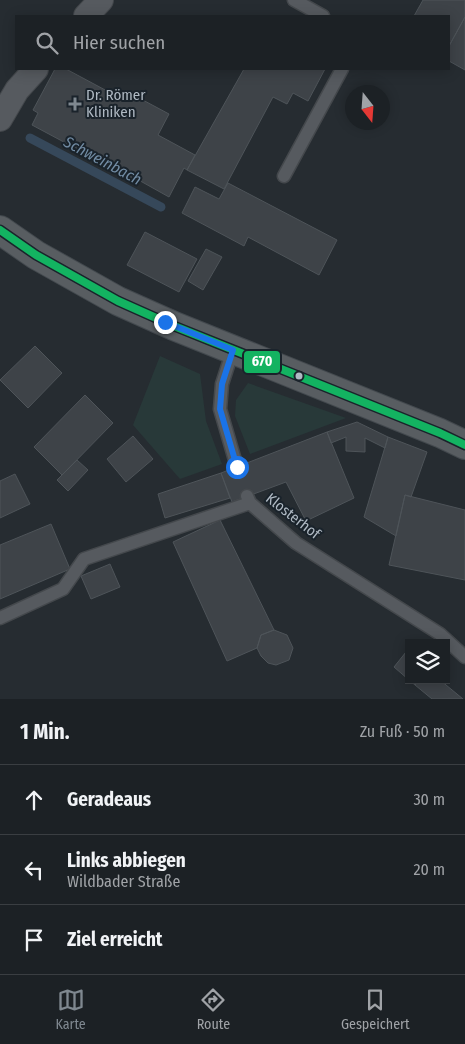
<!DOCTYPE html>
<html lang="de">
<meta charset="utf-8">
<style>
body{margin:0;font-family:"Fira Sans Condensed",sans-serif;background:#25292d;color:#f1f3f6}
.controls{position:absolute;right:15px;bottom:15px;display:grid;overflow:hidden;border-radius:0px;box-shadow:0 2px 12px #0003}
.controls button{width:45px;height:45px;display:grid;place-items:center;padding:0;border:0;border-bottom:1px solid #3a3e42;background:#1c2125;color:#f1f3f6;font:25px sans-serif}
.compass{position:absolute;left:345px;top:85px;width:45px;height:45px;border-radius:50%;background:#1c2125;box-shadow:0 2px 12px #0003;rotate:163deg}
.stop{position:absolute;width:15px;height:15px;margin:-11px;border:4px solid #1a73e8;border-radius:50%;background:#fff}
.stop.end{background:#1a73e8;border-color:#fff;box-shadow:0 1px 5px #0008}
.list{margin:0;padding:0;list-style:none}
h2{display:flex;justify-content:space-between;align-items:center;height:65px;margin:0;padding:0 20px;font-size:21px}
h2 small{font-size:16px;font-weight:400;color:#a0a3a7}
.list li{display:grid;grid-template-columns:32px 1fr auto;gap:15px;align-items:center;box-sizing:border-box;height:70px;padding:0 20px;border-top:1px solid #3a3e42}
.list b{display:block;font-size:19px;white-space:nowrap}
.list p{margin:0;font-size:16px;white-space:nowrap;color:#a0a3a7}
.list em{font-size:16px;font-style:normal;color:#a0a3a7}
.icon{flex:none;width:28px;height:28px;fill:none;stroke:currentColor;stroke-width:2;stroke-linecap:round;stroke-linejoin:round}
.map{position:relative;flex:none;width:465px;height:699px;overflow:hidden}
.search{position:absolute;background:#1c2125;box-shadow:0 2px 12px #0003;left:15px;right:15px;top:15px;height:55px;display:flex;align-items:center;gap:12px;box-sizing:border-box;padding:0 18px;border-radius:0px;color:#a0a3a7;font-size:19px}
.sheet{height:275px;background:#1c2125}
nav{display:flex;justify-content:space-around;align-items:center;box-sizing:border-box;height:70px;border-top:1px solid #3a3e42;background:#1c2125;font-size:14px;color:#a0a3a7}
nav a{display:grid;justify-items:center;gap:2px}
nav .on{color:#7f8890}
.map>svg:first-child{display:block}
</style>
<div class="map">
<svg width="465" height="699" viewBox="0 0 465 699">
<rect width="100%" height="100%" fill="#262c31"/>
<!-- green -->
<path fill="#283939" d="M 160,356 L 200,374 L 206,421 L 222,464 L 180,479 L 133,425 Z
M 248,383 L 346,418 L 250,454 L 235,416 L 236,400 Z"/>
<g fill="none" stroke-linecap="round" stroke-linejoin="round">
<!-- stream -->
<path stroke="#36485a" stroke-width="9" d="M 30,138 L 161,207"/>
</g>
<!-- building -->
<path fill="#3e4348" stroke="#4e5459" d="M 423,0 L 465,0 L 465,17 L 449,46 L 449,16 L 414,16 Z
M 465,17 L 465,70 L 449,61 L 449,46 Z
M 55,69 L 66,69 L 122,99 L 126,91 L 169,114 L 158,135 L 195,155 L 187,170 L 184,168 L 169,197 L 135,178 L 135,180 L 32,125 L 38,113 L 33,110 Z
M 244,69 L 325,69 L 308,101 L 293,93 L 287,104 L 273,97 L 224,189 L 187,170 Z
M 228,183 L 337,240 L 319,275 L 248,237 L 244,246 L 182,213 L 195,187 L 219,199 Z
M 145,232 L 197,259 L 179,292 L 127,265 Z
M 206,249 L 222,257 L 203,290 L 188,281 Z
M 35,346 L 62,373 L 28,408 L 0,380 Z
M 85,395 L 113,423 L 62,475 L 34,447 Z
M 357,422 L 388,437 L 385,448 L 365,438 L 365,452 L 346,451 L 346,437 L 331,443 L 327,432 Z
M 327,432 L 354,498 L 306,521 L 286,482 L 232,502 L 221,473 Z
M 133,436 L 153,459 L 126,482 L 107,459 Z
M 388,437 L 427,452 L 411,497 L 405,495 L 396,536 L 364,517 Z
M 77,460 L 88,470 L 68,491 L 57,480 Z
M 221,473 L 230,498 L 165,518 L 158,494 Z
M 15,474 L 30,504 L 0,518 L 0,481 Z
M 405,495 L 465,510 L 465,580 L 389,565 Z
M 220,520 L 274,630 L 261,635 L 257,648 L 227,661 L 173,542 Z
M 51,524 L 70,569 L 0,599 L 0,545 Z
M 110,564 L 120,587 L 91,599 L 81,576 Z
M 274,630 L 287,635 L 293,648 L 289,660 L 276,665 L 268,663 L 261,656 L 257,648 L 261,635 Z
M 406,652 L 409,654 L 409,680 L 394,667 Z
M 409,680 L 420,680 L 415,685 Z
M 420,680 L 440,680 L 463,699 L 432,699 L 415,685 Z"/>
<g fill="none" stroke-linecap="round" stroke-linejoin="round">
<!-- service casing -->
<g stroke="#44484c" stroke-width="15">
<path id="service" d="M 294,0 L 323,16
M 284,176 L 342,69
M 233,350 L 222,384 L 220,409 L 237,467
M 247,496 L 250,503 L 296,543 L 440,634 L 465,657
M 0,618 L 63,589 L 84,559 L 250,503"/>
</g>
<!-- minor casing -->
<g stroke="#44484c" stroke-width="26">
<path id="minor" d="M 86,16 L 101,0
M 0,119 L 17,90 L 36,69"/>
</g>
<!-- primary casing -->
<g stroke="#43494e" stroke-width="30">
<path id="primary" d="M 0,230 L 36,255 L 118,301 L 174,326 L 440,433 L 465,445"/>
</g>
<!-- service -->
<use href="#service" stroke="#565a5f" stroke-width="12"/>
<!-- minor -->
<use href="#minor" stroke="#565a5f" stroke-width="24"/>
<!-- primary -->
<use href="#primary" stroke="#585d61" stroke-width="28"/>
<!-- bus-1 casing -->
<g stroke="#1a232b" stroke-width="11">
<path id="bus-1" d="M 0,230 L 36,255 L 118,301 L 174,326 L 440,433 L 465,445"/>
</g>
<!-- bus-1 -->
<use href="#bus-1" stroke="#13b361" stroke-width="8"/>
</g>
<g fill="none" stroke-linecap="round" stroke-linejoin="round">
<!-- route -->
<path stroke="#1a73e8" stroke-width="6" d="M 165,322 L 233,350 L 222,384 L 220,409 L 237,467"/>
</g>
<!-- markers -->
<path fill="#7f8890" stroke="#1a232b" stroke-width="2" d="M72.5 96.5h5v5h5v5h-5v5h-5v-5h-5v-5h5z"/>
<circle fill="#afb9c3" stroke="#1a232b" stroke-width="2" cx="299" cy="376" r="4.5"/>
<g text-anchor="middle" stroke-width="4" stroke-linejoin="round" paint-order="stroke">
<!-- poi labels -->
<g font-size="15" fill="#afb9c3" stroke="#1a232b" text-anchor="start">
<text x="86" y="100">Dr. Römer<tspan x="86" dy="17">Kliniken</tspan></text>
</g>
<!-- street labels -->
<g font-size="15" fill="#afb9c3" stroke="#1a232b">
<text transform="translate(293 516) rotate(38)" y="5">Klosterhof</text>
</g>
<!-- water labels -->
<g font-size="16" font-style="italic" fill="#728ca4" stroke="#1a232b">
<text transform="translate(103 160) rotate(28)" y="6">Schweinbach</text>
</g>
</g>
<rect stroke="#1a232b" stroke-width="2" x="243" y="350" width="38" height="24" rx="5" fill="#13b361"/>
<g font-size="14" text-anchor="middle" font-weight="bold" fill="#fff">
<text x="262" y="366">670</text>
</g>
</svg>
<div class="controls">
<button><svg class="icon" aria-label="layers" viewBox="0 0 24 24"><path d="M12 4l9 5-9 5-9-5zM3 14l9 5 9-5"/></svg></button>
</div>
<svg class="compass" viewBox="-18 -18 36 36"><path d="M0-13l5 13h-10z" fill="#e53935"/><path d="M0 13l5-13h-10z" fill="#a0a3a7"/></svg>
<div class="stop" style="left:237px;top:467px"></div>
<div class="stop end" style="left:165px;top:322px"></div>
<div class="search"><svg class="icon" aria-label="search" viewBox="0 0 24 24"><circle cx="10" cy="10" r="6"/><path d="M15 15l6 6"/></svg>Hier suchen</div>
</div>
<section class="sheet">
<h2>1 Min.<small>Zu Fuß · 50 m</small></h2>
<ul class="list">
<li><svg class="icon" aria-label="ahead" viewBox="0 0 24 24"><path d="M12 20V5M6 11l6-6 6 6"/></svg><div><b>Geradeaus</b></div><em>30 m</em></li>
<li><svg class="icon" aria-label="left" viewBox="0 0 24 24"><path d="M17 20v-9H6M10 6l-5 5 5 5"/></svg><div><b>Links abbiegen</b><p>Wildbader Straße</p></div><em>20 m</em></li>
<li><svg class="icon" aria-label="arrive" viewBox="0 0 24 24"><path d="M6 21V4h12l-3 4 3 4H6"/></svg><div><b>Ziel erreicht</b></div></li>
</ul>
</section>
<nav>
<a class="on"><svg class="icon" aria-label="map" viewBox="0 0 24 24"><path d="M3 6l6-2 6 2 6-2v14l-6 2-6-2-6 2zM9 4v14M15 6v14"/></svg>Karte</a>
<a><svg class="icon" aria-label="directions" viewBox="0 0 24 24"><path d="M12 3l9 9-9 9-9-9zM9 14v-3h6M13 9l2 2-2 2"/></svg>Route</a>
<a><svg class="icon" aria-label="saved" viewBox="0 0 24 24"><path d="M7 4h10v16l-5-4-5 4z"/></svg>Gespeichert</a>
</nav>
